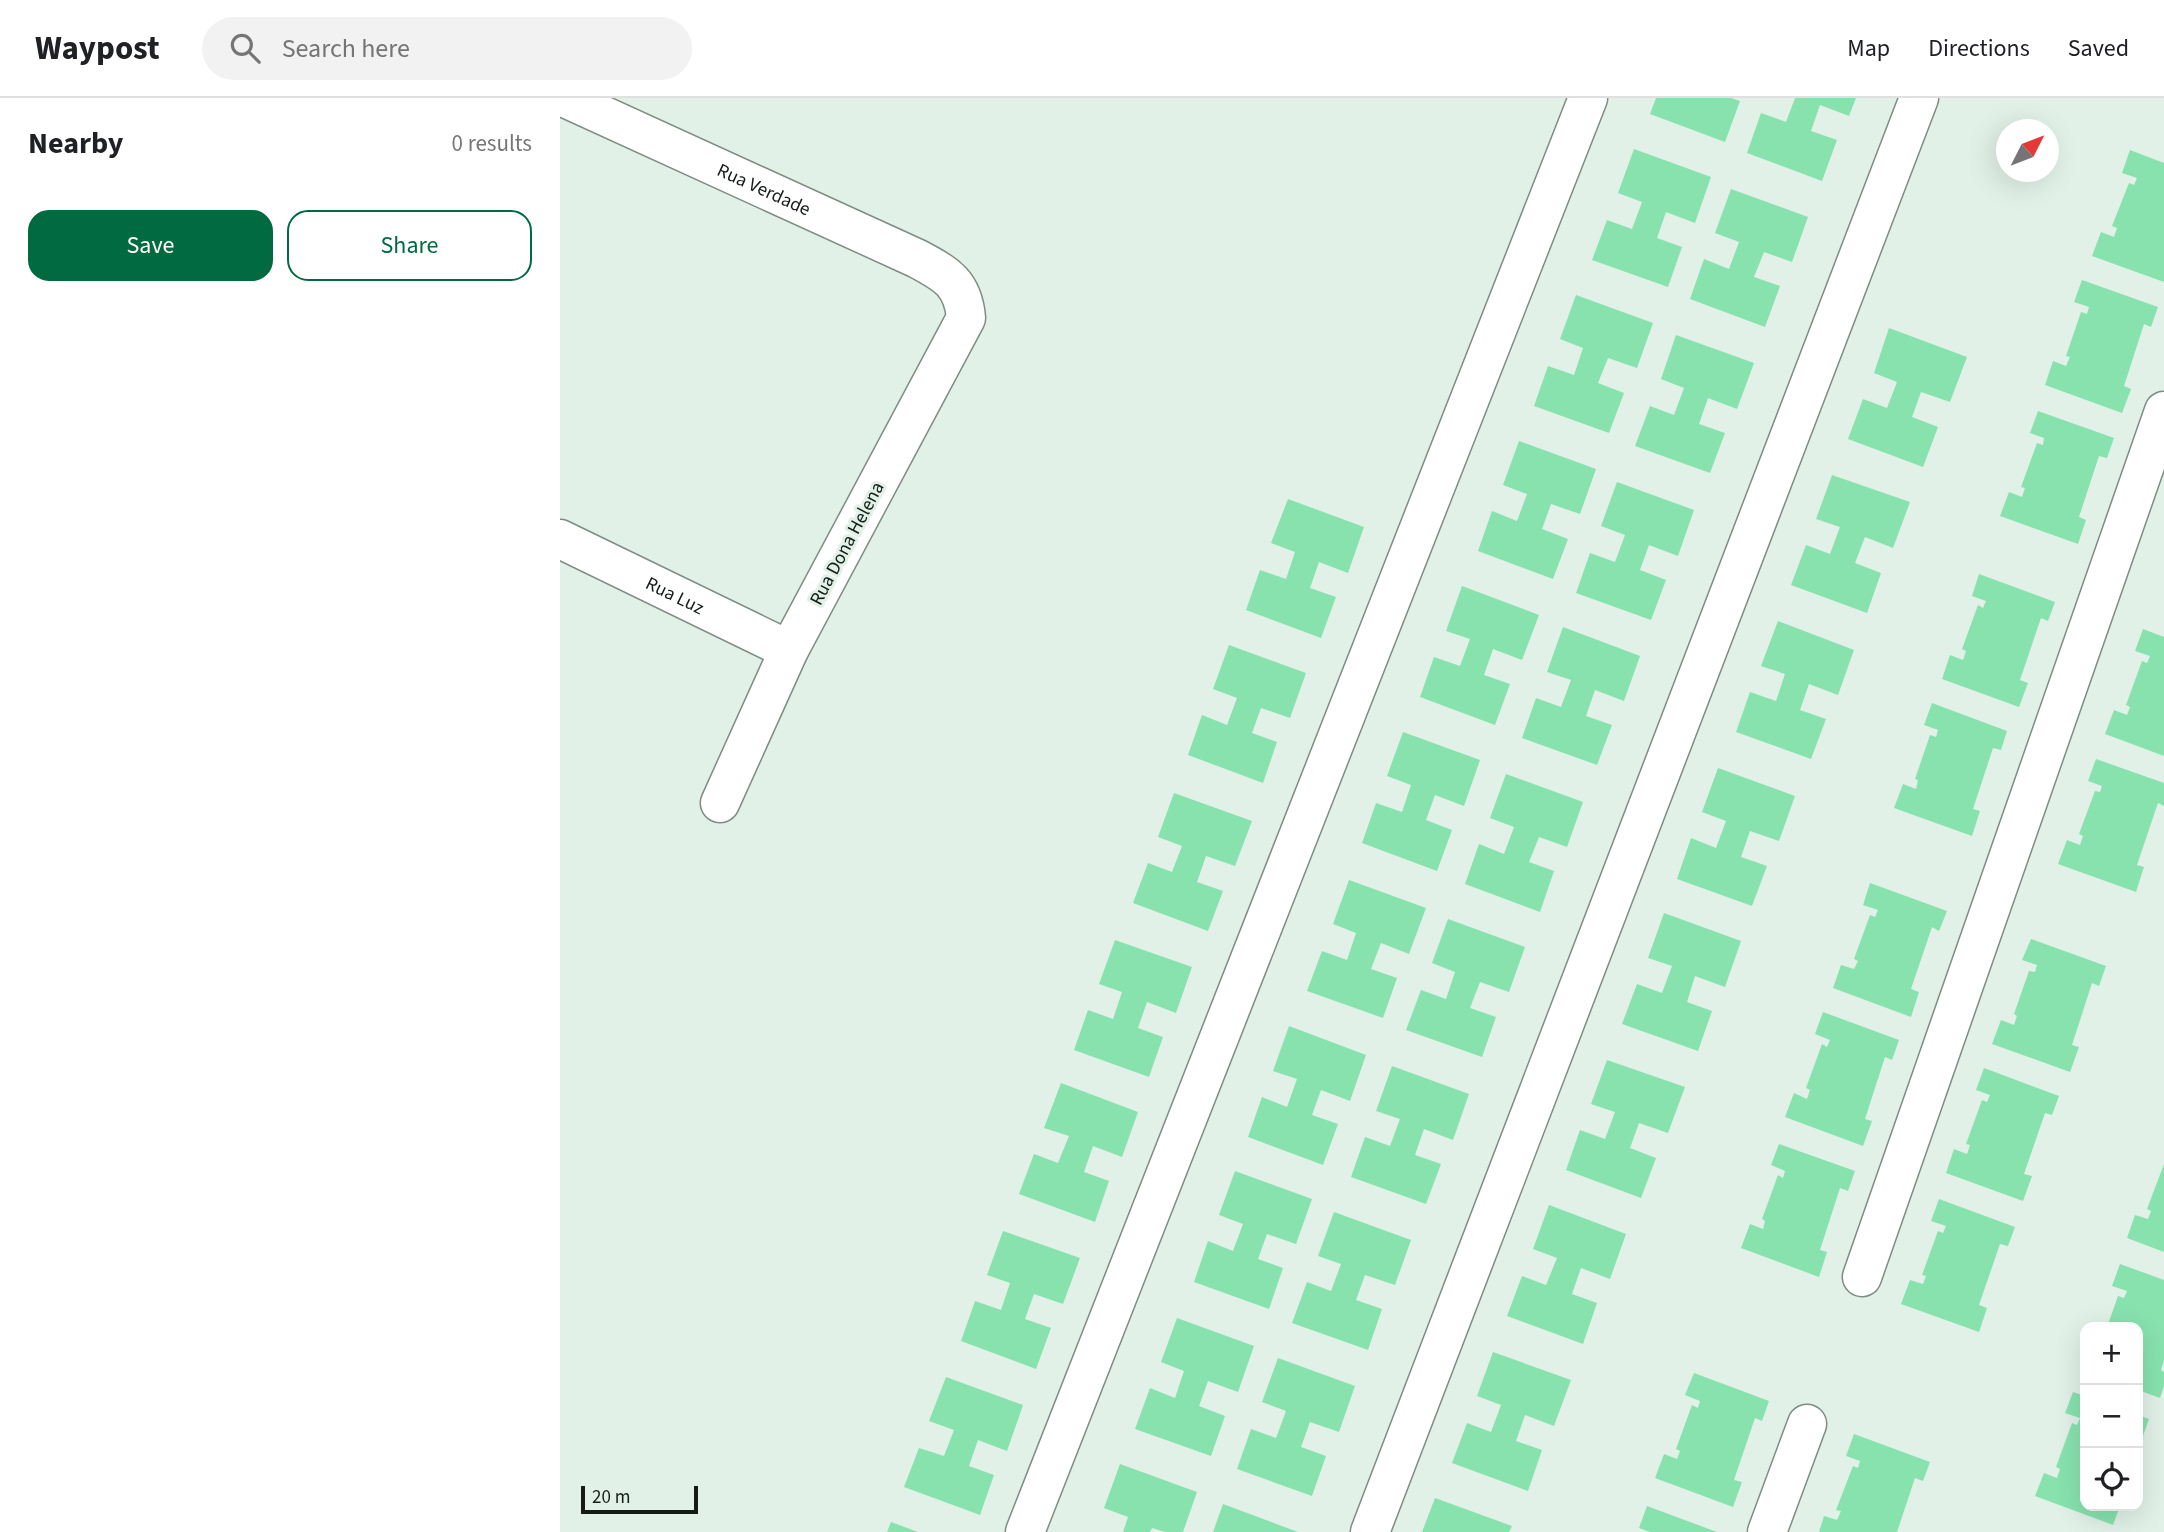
<!DOCTYPE html>
<meta charset="utf-8">
<style>
body{margin:0;font-family:"Source Sans 3",sans-serif;background:#f2f2f2;color:#202124}
.controls{position:absolute;right:21px;bottom:21px;display:grid;overflow:hidden;border-radius:14px;box-shadow:0 7px 28px #0002}
.controls button{width:63px;height:63px;display:grid;place-items:center;padding:0;border:0;border-bottom:2px solid #e0e0e0;background:#fff;color:#202124;font:35px sans-serif}
.compass{position:absolute;left:1436px;top:21px;width:63px;height:63px;border-radius:50%;background:#fff;box-shadow:0 7px 28px #0002;rotate:48deg}
.scale{position:absolute;left:21px;bottom:18px;width:117px;box-sizing:border-box;padding-left:7px;border:4px solid #151b17;border-top:0;font-size:19px;line-height:24px;white-space:nowrap;color:#151b17;-webkit-text-stroke:5px #e1f1e7;paint-order:stroke}
.list{margin:0;padding:0;list-style:none}
h2{display:flex;justify-content:space-between;align-items:center;height:91px;margin:0;padding:0 28px;font-size:30px}
h2 small{font-size:23px;font-weight:400;color:#757577}
.actions{display:flex;gap:14px;padding:21px 28px}
.actions a{flex:1;padding:16px 0;border:2px solid #016a40;border-radius:21px;text-align:center;font-size:24px;color:#016a40}
.actions .main{background:#016a40;color:#fff}
.icon{flex:none;width:38px;height:38px;fill:none;stroke:currentColor;stroke-width:2;stroke-linecap:round;stroke-linejoin:round}
.map{position:relative;flex:none;width:1604px;height:1434px;overflow:hidden}
header{display:flex;align-items:center;gap:42px;box-sizing:border-box;height:98px;padding:0 35px;background:#fff;border-bottom:2px solid #e0e0e0}
header strong{font-size:33px}
nav{display:flex;gap:38px;margin-inline-start:auto;font-size:24px}
.search{width:490px;height:63px;background:#f2f2f2;display:flex;align-items:center;gap:18px;box-sizing:border-box;padding:0 24px;border-radius:38px;color:#757577;font-size:26px}
main{display:flex}
aside{flex:1;background:#fff}
.map>svg:first-child{display:block}
</style>
<header>
<strong>Waypost</strong>
<div class="search"><svg class="icon" aria-label="search" viewBox="0 0 24 24"><circle cx="10" cy="10" r="6"/><path d="M15 15l6 6"/></svg>Search here</div>
<nav><a>Map</a><a>Directions</a><a>Saved</a></nav>
</header>
<main>
<aside>
<h2>Nearby<small>0 results</small></h2>
<ul class="list">
</ul>
<div class="actions"><a class="main">Save</a><a>Share</a></div>
</aside>
<div class="map">
<svg width="1604" height="1434" viewBox="0 0 1604 1434">
<rect width="100%" height="100%" fill="#e1f1e7"/>
<!-- building -->
<path fill="#87e2ae" d="M 1096,0 L 1171,0 L 1180,3 L 1165,44 L 1090,16 Z
M 1235,0 L 1296,0 L 1289,18 L 1260,7 L 1251,33 L 1277,42 L 1262,83 L 1187,55 L 1201,15 L 1226,24 Z
M 1074,51 L 1151,79 L 1135,125 L 1106,114 L 1097,140 L 1122,149 L 1108,189 L 1032,162 L 1047,122 L 1072,131 L 1082,104 L 1058,95 Z
M 1570,52 L 1604,65 L 1604,184 L 1532,158 L 1541,134 L 1554,139 L 1557,130 L 1552,128 L 1569,85 L 1574,87 L 1577,80 L 1562,75 Z
M 1171,91 L 1248,119 L 1232,164 L 1204,154 L 1194,179 L 1220,188 L 1205,229 L 1130,201 L 1144,161 L 1169,171 L 1179,144 L 1155,135 Z
M 1522,182 L 1598,209 L 1591,229 L 1584,226 L 1564,288 L 1571,291 L 1562,315 L 1485,287 L 1493,263 L 1506,268 L 1510,259 L 1506,258 L 1521,214 L 1527,216 L 1529,209 L 1514,204 Z
M 1016,197 L 1093,225 L 1077,270 L 1048,260 L 1038,285 L 1064,295 L 1049,335 L 974,308 L 988,268 L 1014,277 L 1023,250 L 1000,241 Z
M 1329,230 L 1407,259 L 1390,304 L 1361,294 L 1352,319 L 1378,329 L 1363,369 L 1288,341 L 1303,301 L 1327,310 L 1337,284 L 1314,275 Z
M 1116,237 L 1194,265 L 1177,311 L 1148,300 L 1139,326 L 1165,335 L 1150,375 L 1075,348 L 1090,308 L 1114,317 L 1124,290 L 1101,281 Z
M 1478,313 L 1554,340 L 1547,360 L 1539,358 L 1519,419 L 1526,422 L 1518,446 L 1440,418 L 1449,394 L 1462,399 L 1465,390 L 1461,389 L 1477,345 L 1483,347 L 1484,340 L 1470,335 Z
M 959,343 L 1036,371 L 1020,416 L 991,406 L 982,431 L 1008,441 L 993,481 L 918,453 L 932,413 L 957,423 L 967,396 L 943,387 Z
M 1272,377 L 1350,404 L 1333,450 L 1305,439 L 1295,465 L 1321,475 L 1307,515 L 1231,487 L 1246,447 L 1270,456 L 1280,429 L 1256,421 Z
M 1057,384 L 1134,412 L 1118,458 L 1089,447 L 1080,472 L 1106,482 L 1091,522 L 1016,495 L 1030,455 L 1055,464 L 1065,437 L 1041,428 Z
M 728,401 L 804,429 L 788,475 L 759,464 L 750,490 L 776,499 L 761,540 L 686,512 L 700,472 L 726,481 L 735,454 L 711,445 Z
M 1419,476 L 1495,504 L 1488,523 L 1481,520 L 1460,582 L 1468,585 L 1459,609 L 1382,581 L 1390,557 L 1403,562 L 1406,553 L 1402,551 L 1418,507 L 1423,510 L 1426,503 L 1412,498 Z
M 902,488 L 979,517 L 962,562 L 933,551 L 924,577 L 950,586 L 935,627 L 860,599 L 874,559 L 900,568 L 910,541 L 886,533 Z
M 1218,523 L 1294,552 L 1278,597 L 1249,586 L 1240,612 L 1266,621 L 1251,661 L 1176,634 L 1190,594 L 1216,603 L 1225,576 L 1201,568 Z
M 1003,529 L 1080,558 L 1064,603 L 1035,592 L 1026,618 L 1052,627 L 1037,667 L 962,640 L 976,600 L 1001,609 L 1011,582 L 987,574 Z
M 1583,531 L 1604,539 L 1604,658 L 1545,636 L 1554,612 L 1567,617 L 1570,609 L 1566,607 L 1582,563 L 1587,565 L 1590,558 L 1575,553 Z
M 669,547 L 746,575 L 730,620 L 701,610 L 692,635 L 717,644 L 703,685 L 628,657 L 642,617 L 667,627 L 677,600 L 653,591 Z
M 1372,605 L 1447,633 L 1441,652 L 1433,650 L 1413,711 L 1420,713 L 1412,738 L 1334,710 L 1343,686 L 1356,691 L 1358,682 L 1355,681 L 1370,637 L 1376,639 L 1378,632 L 1364,627 Z
M 843,634 L 920,662 L 904,708 L 875,697 L 866,722 L 892,732 L 877,773 L 802,745 L 816,705 L 842,714 L 851,687 L 827,678 Z
M 1536,661 L 1604,685 L 1604,708 L 1598,705 L 1577,767 L 1584,769 L 1576,794 L 1498,766 L 1507,742 L 1520,747 L 1523,738 L 1519,736 L 1535,693 L 1540,694 L 1542,688 L 1528,683 Z
M 1158,670 L 1235,698 L 1219,743 L 1190,733 L 1181,759 L 1207,768 L 1192,808 L 1117,781 L 1131,740 L 1156,750 L 1166,723 L 1142,714 Z
M 946,676 L 1023,704 L 1007,749 L 979,739 L 969,764 L 994,773 L 980,814 L 905,786 L 919,746 L 944,756 L 954,729 L 930,720 Z
M 614,695 L 692,723 L 675,768 L 646,758 L 637,784 L 663,793 L 648,833 L 573,805 L 588,765 L 612,774 L 622,748 L 598,739 Z
M 789,782 L 866,810 L 849,856 L 821,845 L 811,871 L 837,880 L 823,920 L 747,893 L 762,853 L 787,862 L 796,835 L 773,826 Z
M 1310,785 L 1387,813 L 1379,833 L 1372,829 L 1351,891 L 1359,894 L 1351,919 L 1273,890 L 1281,867 L 1294,871 L 1298,863 L 1294,861 L 1310,817 L 1315,819 L 1318,812 L 1303,807 Z
M 1104,815 L 1181,843 L 1165,889 L 1135,878 L 1127,904 L 1152,913 L 1138,953 L 1062,926 L 1077,886 L 1102,895 L 1112,868 L 1088,860 Z
M 888,821 L 965,849 L 949,894 L 920,884 L 910,910 L 936,919 L 922,959 L 846,932 L 861,892 L 886,901 L 895,874 L 872,865 Z
M 1471,841 L 1546,868 L 1539,888 L 1532,885 L 1512,947 L 1519,949 L 1510,974 L 1432,946 L 1441,922 L 1454,927 L 1457,918 L 1454,916 L 1469,873 L 1475,874 L 1477,867 L 1462,862 Z
M 555,842 L 632,869 L 616,915 L 587,904 L 578,930 L 603,939 L 589,979 L 514,952 L 528,912 L 553,921 L 562,894 L 539,886 Z
M 1263,914 L 1339,942 L 1332,962 L 1325,959 L 1305,1021 L 1312,1023 L 1303,1048 L 1225,1019 L 1234,995 L 1247,1001 L 1250,992 L 1246,990 L 1262,946 L 1267,949 L 1270,942 L 1255,936 Z
M 729,928 L 806,957 L 790,1003 L 761,992 L 752,1017 L 778,1026 L 763,1067 L 688,1039 L 702,999 L 727,1009 L 737,981 L 713,973 Z
M 1047,962 L 1125,989 L 1108,1035 L 1079,1025 L 1070,1050 L 1096,1060 L 1081,1100 L 1006,1072 L 1020,1032 L 1045,1041 L 1055,1014 L 1031,1006 Z
M 832,968 L 909,996 L 893,1042 L 864,1031 L 855,1057 L 881,1066 L 866,1106 L 791,1079 L 805,1039 L 830,1048 L 840,1021 L 816,1013 Z
M 1424,970 L 1499,998 L 1492,1017 L 1485,1015 L 1464,1076 L 1472,1078 L 1463,1103 L 1386,1075 L 1394,1051 L 1407,1056 L 1410,1047 L 1406,1046 L 1422,1002 L 1427,1004 L 1430,997 L 1416,992 Z
M 501,985 L 578,1014 L 562,1059 L 533,1048 L 524,1074 L 549,1083 L 535,1124 L 459,1096 L 474,1056 L 498,1065 L 509,1038 L 484,1030 Z
M 1219,1046 L 1295,1073 L 1288,1093 L 1280,1090 L 1260,1152 L 1267,1154 L 1259,1179 L 1181,1150 L 1190,1126 L 1203,1131 L 1205,1123 L 1202,1121 L 1218,1077 L 1223,1080 L 1225,1073 L 1211,1067 Z
M 1604,1066 L 1604,1154 L 1567,1140 L 1575,1117 L 1588,1121 L 1591,1113 L 1587,1111 Z
M 675,1073 L 752,1101 L 736,1146 L 707,1136 L 698,1161 L 723,1170 L 709,1211 L 634,1184 L 648,1143 L 673,1153 L 683,1126 L 659,1117 Z
M 1379,1101 L 1455,1129 L 1448,1148 L 1440,1146 L 1419,1207 L 1427,1210 L 1419,1234 L 1341,1206 L 1350,1182 L 1363,1186 L 1366,1178 L 1362,1177 L 1378,1133 L 1383,1135 L 1386,1128 L 1371,1123 Z
M 989,1107 L 1066,1136 L 1050,1181 L 1021,1170 L 1012,1196 L 1037,1205 L 1023,1246 L 947,1218 L 962,1178 L 986,1187 L 997,1160 L 973,1151 Z
M 774,1114 L 851,1142 L 835,1187 L 805,1177 L 796,1202 L 822,1211 L 808,1252 L 732,1225 L 747,1184 L 771,1193 L 781,1166 L 758,1158 Z
M 443,1133 L 520,1160 L 503,1206 L 474,1196 L 465,1221 L 491,1230 L 476,1271 L 401,1243 L 415,1203 L 441,1212 L 450,1185 L 427,1177 Z
M 1560,1166 L 1604,1182 L 1604,1262 L 1601,1272 L 1604,1274 L 1604,1288 L 1600,1300 L 1578,1292 L 1578,1229 L 1547,1229 L 1558,1198 L 1564,1200 L 1567,1193 L 1552,1188 Z
M 617,1220 L 694,1248 L 678,1294 L 648,1283 L 639,1308 L 665,1318 L 651,1358 L 575,1331 L 590,1290 L 615,1300 L 624,1273 L 601,1264 Z
M 933,1254 L 1011,1282 L 994,1328 L 965,1317 L 956,1343 L 982,1352 L 968,1393 L 892,1365 L 907,1325 L 931,1334 L 941,1307 L 917,1298 Z
M 718,1260 L 795,1288 L 779,1334 L 750,1324 L 741,1349 L 766,1358 L 752,1398 L 677,1371 L 691,1331 L 716,1340 L 726,1313 L 702,1304 Z
M 1134,1275 L 1209,1303 L 1202,1323 L 1195,1320 L 1174,1382 L 1182,1384 L 1173,1409 L 1095,1380 L 1104,1356 L 1117,1361 L 1120,1353 L 1116,1351 L 1132,1307 L 1138,1310 L 1140,1303 L 1125,1297 Z
M 386,1279 L 463,1307 L 447,1353 L 418,1342 L 409,1368 L 434,1377 L 420,1417 L 344,1389 L 359,1350 L 384,1358 L 394,1332 L 369,1323 Z
M 1513,1294 L 1525,1298 L 1525,1408 L 1560,1408 L 1553,1427 L 1475,1398 L 1484,1375 L 1497,1380 L 1500,1371 L 1496,1369 L 1512,1325 L 1517,1327 L 1520,1320 L 1505,1315 Z
M 1578,1317 L 1589,1321 L 1582,1341 L 1578,1339 Z
M 1294,1336 L 1370,1364 L 1363,1383 L 1355,1380 L 1337,1434 L 1259,1434 L 1264,1418 L 1277,1422 L 1281,1413 L 1276,1412 L 1293,1368 L 1298,1370 L 1300,1363 L 1286,1358 Z
M 560,1366 L 637,1394 L 623,1434 L 605,1434 L 592,1430 L 590,1434 L 563,1434 L 568,1419 L 544,1410 Z
M 875,1400 L 952,1428 L 949,1434 L 862,1434 Z
M 663,1406 L 738,1434 L 653,1434 Z
M 1087,1408 L 1157,1434 L 1090,1434 L 1079,1430 Z
M 331,1424 L 358,1434 L 327,1434 Z"/>
<g fill="none" stroke-linecap="round" stroke-linejoin="round">
<!-- minor casing -->
<g stroke="#7e8d84" stroke-width="41">
<g id="minor">
<path id="s1" d="M 5,0 L 358,161 C 386,176 403,185 406,220 L 229,552 L 160,705"/>
<path id="s2" d="M 0,441 L 229,552"/>
<path d="M 1302,1179 L 1604,313"/>
<path d="M 465,1434 L 1028,0"/>
<path d="M 810,1434 L 1359,0"/>
<path d="M 1207,1434 L 1247,1326"/>
</g>
</g>
<!-- minor -->
<use href="#minor" stroke="#fff" stroke-width="38"/>
</g>
<g text-anchor="middle" stroke-width="6" stroke-linejoin="round" paint-order="stroke">
<!-- street labels -->
<g font-size="19" fill="#151b17" stroke="#e1f1e7">
<text dy="7" stroke="none"><textPath href="#s1" startOffset="219">Rua Verdade</textPath></text>
<text transform="translate(286 445) rotate(-62)" y="7">Rua Dona Helena</text>
<text dy="7" stroke="none"><textPath href="#s2" startOffset="128">Rua Luz</textPath></text>
</g>
</g>
</svg>
<div class="controls">
<button>+</button>
<button>−</button>
<button><svg class="icon" aria-label="locate" viewBox="0 0 24 24"><circle cx="12" cy="12" r="6"/><path d="M12 2v4M12 18v4M2 12h4M18 12h4"/></svg></button>
</div>
<svg class="compass" viewBox="-18 -18 36 36"><path d="M0-13l5 13h-10z" fill="#e53935"/><path d="M0 13l5-13h-10z" fill="#757577"/></svg>
<div class="scale">20 m</div>
</div>
</main>
